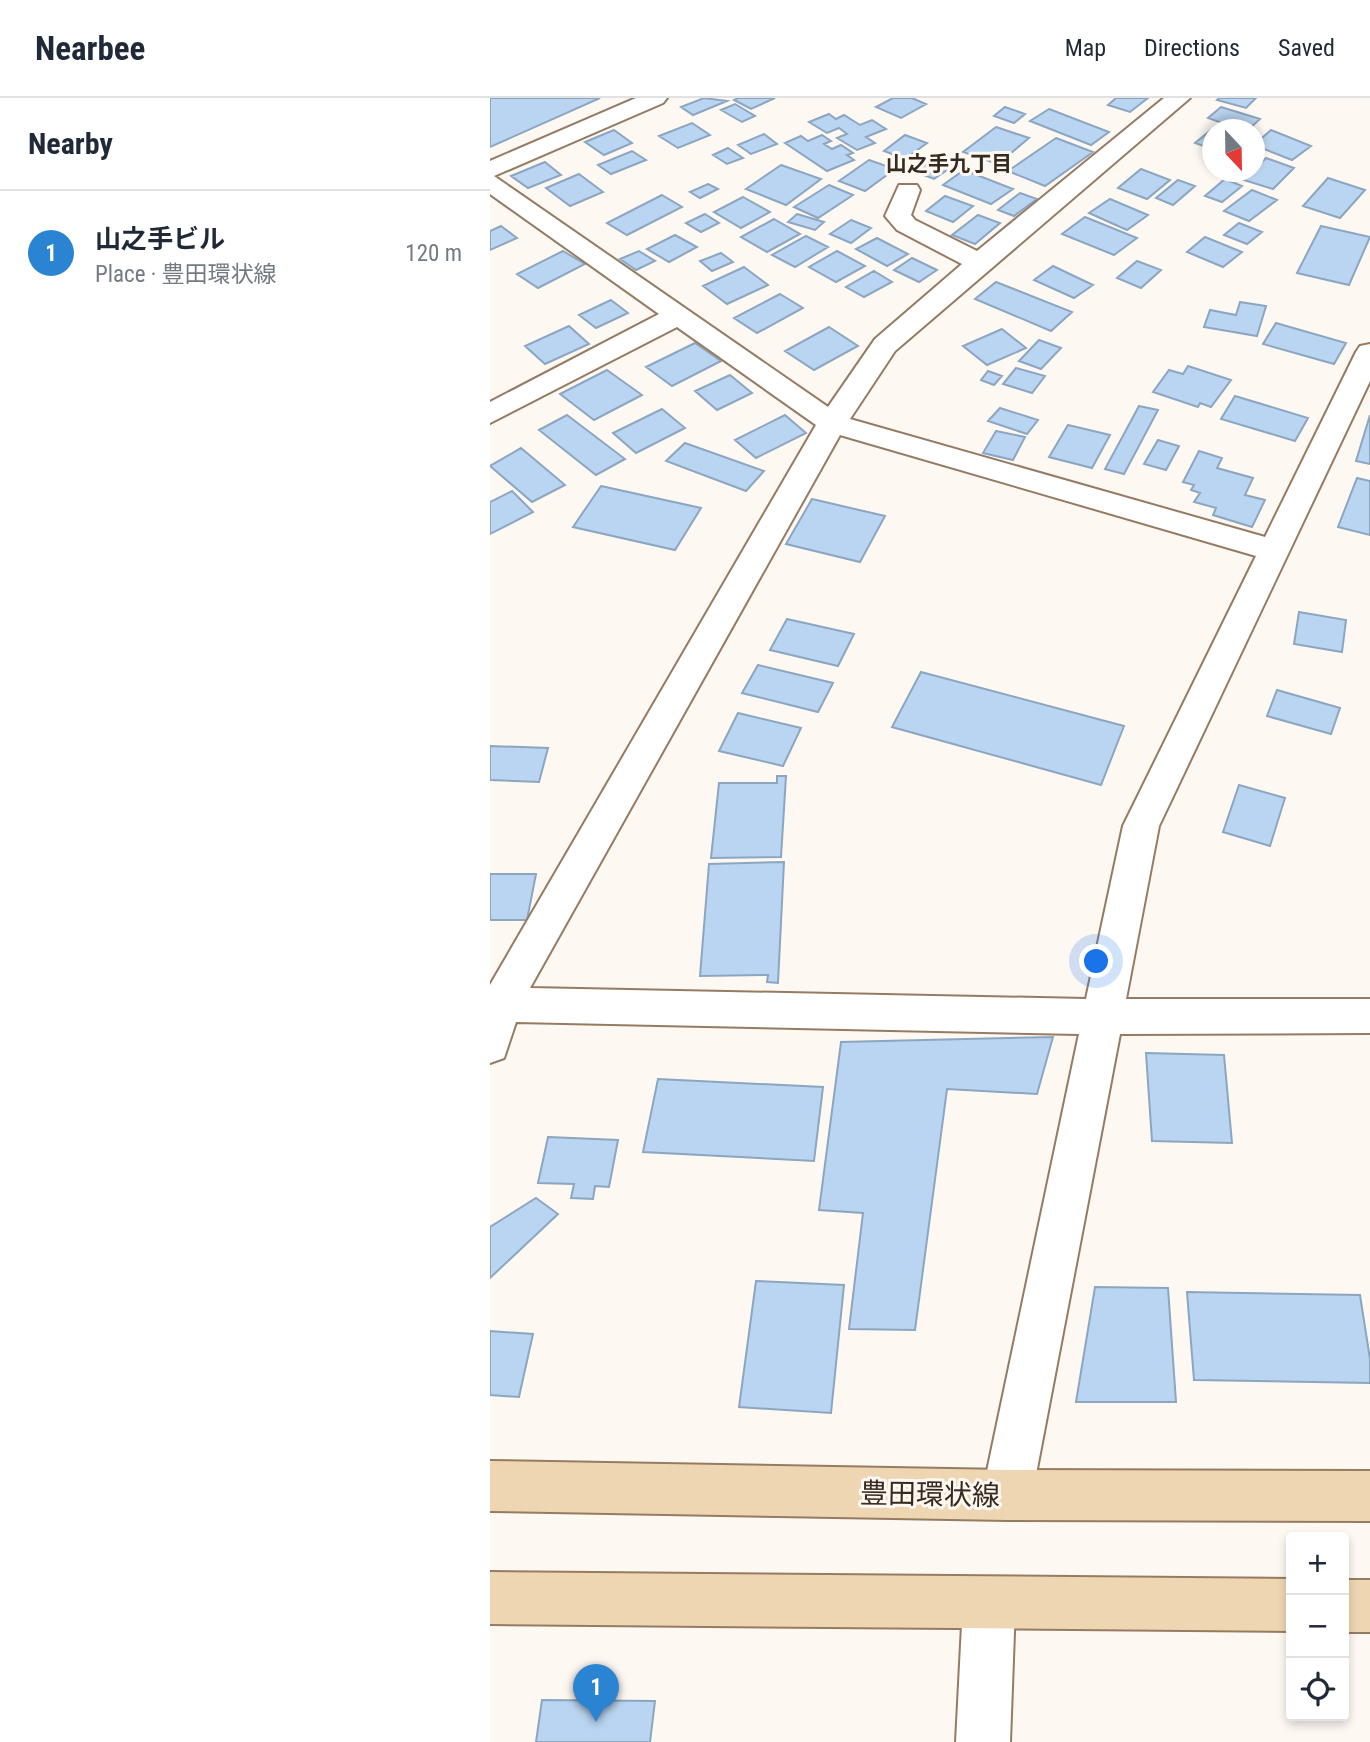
<!DOCTYPE html>
<meta charset="utf-8">
<style>
body{margin:0;font-family:"Roboto Condensed","Noto Sans JP",sans-serif;background:#f6f6f7;color:#1f2937}
.controls{position:absolute;right:21px;bottom:21px;display:grid;overflow:hidden;border-radius:7px;box-shadow:0 4px 10px #0003}
.controls button{width:63px;height:63px;display:grid;place-items:center;padding:0;border:0;border-bottom:2px solid #e0e1e3;background:#fff;color:#1f2937;font:35px sans-serif}
.compass{position:absolute;left:712px;top:21px;width:63px;height:63px;border-radius:50%;background:#fff;box-shadow:0 4px 10px #0003;rotate:158deg}
.you{position:absolute;left:607px;top:864px;width:24px;height:24px;margin:-18px;border:5px solid #fff;border-radius:50%;background:#1a73e8;box-shadow:0 0 0 10px #1a73e833}
.badge{display:grid;place-items:center;width:46px;height:46px;border-radius:50%;background:#2a84d1;color:#fff;font-size:23px;font-weight:700}
.pin{position:absolute;translate:-50% -58px;filter:drop-shadow(0 2px 4px #0008)}
.pin::after{content:'';position:absolute;top:37px;width:24px;height:21px;background:inherit;clip-path:polygon(0 0,100% 0,50% 100%)}
.list{margin:0;padding:0;list-style:none}
h2{display:flex;justify-content:space-between;align-items:center;height:91px;margin:0;padding:0 28px;font-size:30px}
h2 small{font-size:23px;font-weight:400;color:#747a83}
.list li{display:grid;grid-template-columns:46px 1fr auto;gap:21px;align-items:center;box-sizing:border-box;height:126px;padding:0 28px;border-top:2px solid #e0e1e3}
.list b{display:block;font-size:26px;white-space:nowrap}
.list p{margin:0;font-size:23px;white-space:nowrap;color:#747a83}
.list em{font-size:23px;font-style:normal;color:#747a83}
.icon{flex:none;width:38px;height:38px;fill:none;stroke:currentColor;stroke-width:2;stroke-linecap:round;stroke-linejoin:round}
.map{position:relative;flex:none;width:880px;height:1644px;overflow:hidden}
header{display:flex;align-items:center;gap:42px;box-sizing:border-box;height:98px;padding:0 35px;background:#fff;border-bottom:2px solid #e0e1e3}
header strong{font-size:33px}
nav{display:flex;gap:38px;margin-inline-start:auto;font-size:24px}
main{display:flex}
aside{flex:1;background:#fff}
.map>svg:first-child{display:block}
</style>
<header>
<strong>Nearbee</strong>
<nav><a>Map</a><a>Directions</a><a>Saved</a></nav>
</header>
<main>
<aside>
<h2>Nearby<small></small></h2>
<ul class="list">
<li><span class="badge">1</span><div><b>山之手ビル</b><p>Place · 豊田環状線</p></div><em>120 m</em></li>
</ul>
</aside>
<div class="map">
<svg width="880" height="1644" viewBox="0 0 880 1644">
<rect width="100%" height="100%" fill="#fef8f3"/>
<!-- building -->
<path fill="#bad5f1" stroke="#8ca6c0" stroke-width="2" d="M 0,0 L 110,0 L 0,49 Z
M 214,0 L 237,3 L 203,17 L 191,9 Z
M 248,0 L 285,0 L 261,11 L 244,2 Z
M 403,0 L 422,0 L 436,6 L 411,20 L 386,9 Z
M 626,0 L 658,0 L 640,14 L 618,7 Z
M 729,0 L 766,0 L 756,10 L 727,2 Z
M 245,6 L 265,18 L 252,24 L 231,12 Z
M 515,9 L 535,16 L 524,25 L 504,18 Z
M 731,9 L 770,21 L 758,32 L 752,32 L 718,20 Z
M 559,11 L 619,34 L 601,47 L 540,23 Z
M 339,16 L 346,21 L 354,17 L 370,27 L 382,22 L 396,31 L 376,39 L 385,45 L 367,52 L 347,40 L 357,36 L 349,30 L 337,35 L 319,24 Z
M 202,25 L 220,37 L 188,50 L 169,38 Z
M 726,28 L 736,32 L 722,32 L 722,51 L 705,45 Z
M 506,29 L 539,40 L 508,66 L 473,54 Z
M 124,32 L 142,45 L 114,57 L 95,44 Z
M 781,32 L 821,48 L 802,62 L 764,47 Z
M 274,36 L 287,46 L 261,56 L 248,47 Z
M 332,37 L 341,43 L 334,46 L 342,51 L 351,47 L 363,55 L 357,57 L 364,62 L 337,73 L 295,45 L 311,38 L 318,43 Z
M 415,37 L 437,45 L 415,61 L 394,53 Z
M 566,40 L 603,54 L 555,88 L 518,73 Z
M 238,50 L 253,60 L 237,66 L 223,57 Z
M 142,53 L 156,62 L 121,76 L 108,67 Z
M 448,56 L 469,64 L 444,81 L 423,73 Z
M 776,60 L 804,70 L 783,91 L 754,82 Z
M 379,62 L 405,71 L 375,93 L 349,83 Z
M 55,64 L 71,77 L 38,90 L 21,78 Z
M 291,67 L 331,81 L 296,107 L 256,91 Z
M 651,71 L 680,82 L 657,101 L 628,90 Z
M 474,72 L 523,91 L 501,106 L 453,87 Z
M 89,76 L 113,94 L 80,108 L 56,90 Z
M 838,80 L 875,92 L 850,120 L 813,108 Z
M 735,81 L 752,88 L 732,104 L 715,98 Z
M 688,82 L 705,88 L 683,107 L 666,100 Z
M 218,86 L 228,91 L 210,100 L 200,94 Z
M 339,87 L 363,97 L 328,120 L 304,109 Z
M 762,92 L 787,102 L 759,123 L 734,113 Z
M 530,95 L 547,101 L 524,118 L 508,112 Z
M 172,97 L 192,109 L 137,137 L 117,125 Z
M 455,98 L 483,108 L 463,124 L 436,113 Z
M 253,99 L 280,114 L 251,130 L 224,114 Z
M 620,101 L 658,117 L 637,132 L 599,115 Z
M 215,116 L 229,125 L 211,134 L 196,125 Z
M 307,116 L 334,124 L 325,132 L 298,124 Z
M 488,117 L 510,125 L 485,146 L 462,137 Z
M 595,119 L 647,140 L 624,157 L 572,136 Z
M 284,121 L 310,136 L 277,154 L 251,139 Z
M 361,122 L 381,130 L 361,145 L 340,136 Z
M 749,125 L 772,134 L 757,146 L 734,137 Z
M 11,128 L 27,140 L 0,152 L 0,133 Z
M 831,128 L 880,139 L 859,187 L 807,175 Z
M 185,137 L 207,149 L 179,164 L 157,151 Z
M 316,138 L 338,149 L 305,169 L 282,157 Z
M 715,139 L 752,154 L 733,169 L 697,154 Z
M 387,140 L 418,156 L 397,168 L 366,151 Z
M 73,153 L 95,166 L 48,190 L 27,176 Z
M 149,153 L 165,163 L 146,172 L 130,161 Z
M 347,153 L 375,168 L 346,184 L 319,169 Z
M 231,155 L 243,164 L 222,173 L 210,163 Z
M 422,160 L 447,172 L 429,184 L 404,172 Z
M 647,163 L 671,172 L 651,190 L 627,180 Z
M 563,168 L 603,187 L 584,200 L 544,182 Z
M 254,169 L 278,187 L 237,206 L 213,188 Z
M 384,173 L 402,184 L 374,199 L 356,189 Z
M 506,184 L 582,214 L 561,233 L 485,201 Z
M 290,196 L 313,210 L 267,235 L 244,220 Z
M 121,202 L 138,215 L 106,230 L 89,217 Z
M 750,204 L 776,208 L 767,238 L 714,229 L 720,212 L 746,217 Z
M 786,225 L 856,245 L 844,266 L 773,246 Z
M 79,228 L 99,246 L 55,266 L 35,248 Z
M 339,229 L 368,248 L 324,272 L 295,253 Z
M 512,231 L 536,250 L 497,267 L 473,248 Z
M 549,242 L 571,250 L 551,271 L 529,263 Z
M 205,245 L 231,263 L 182,288 L 156,269 Z
M 698,268 L 741,282 L 721,309 L 710,305 L 708,309 L 663,294 L 679,272 L 693,276 Z
M 526,270 L 555,278 L 542,295 L 513,286 Z
M 117,272 L 152,297 L 104,322 L 70,296 Z
M 498,273 L 512,278 L 504,287 L 491,282 Z
M 240,277 L 262,295 L 227,312 L 205,293 Z
M 745,298 L 818,320 L 805,343 L 731,321 Z
M 649,308 L 668,312 L 634,376 L 615,371 Z
M 510,310 L 548,322 L 537,336 L 498,323 Z
M 172,311 L 195,330 L 146,355 L 123,335 Z
M 77,317 L 135,361 L 106,377 L 49,332 Z
M 295,317 L 316,335 L 266,360 L 245,342 Z
M 880,317 L 880,366 L 866,363 Z
M 578,327 L 620,337 L 602,370 L 559,359 Z
M 506,333 L 535,339 L 523,362 L 493,355 Z
M 668,342 L 689,348 L 676,372 L 654,366 Z
M 195,345 L 274,373 L 256,393 L 176,363 Z
M 31,350 L 75,387 L 42,404 L 0,368 Z
M 709,353 L 732,360 L 727,370 L 763,380 L 755,397 L 775,402 L 762,429 L 723,417 L 726,410 L 704,404 L 710,395 L 701,392 L 704,387 L 693,384 Z
M 867,380 L 880,383 L 880,437 L 848,429 Z
M 111,388 L 211,410 L 185,452 L 83,429 Z
M 22,393 L 43,414 L 0,436 L 0,404 Z
M 322,401 L 395,418 L 370,464 L 296,446 Z
M 809,514 L 856,522 L 852,554 L 804,546 Z
M 297,521 L 364,536 L 348,568 L 280,552 Z
M 268,567 L 343,585 L 328,614 L 252,595 Z
M 431,574 L 634,628 L 611,687 L 402,629 Z
M 787,592 L 850,610 L 841,636 L 777,618 Z
M 248,615 L 311,630 L 293,668 L 229,653 Z
M 0,648 L 58,650 L 49,684 L 0,682 Z
M 287,678 L 296,678 L 291,759 L 221,760 L 229,685 L 287,685 Z
M 749,687 L 795,700 L 780,748 L 733,734 Z
M 294,764 L 288,885 L 277,884 L 278,877 L 210,878 L 219,766 Z
M 0,776 L 46,776 L 37,822 L 0,822 Z
M 563,939 L 547,996 L 457,991 L 425,1232 L 359,1231 L 373,1115 L 329,1112 L 351,944 Z
M 656,955 L 734,957 L 742,1045 L 662,1043 Z
M 168,981 L 333,989 L 324,1063 L 153,1054 Z
M 58,1039 L 128,1042 L 119,1089 L 105,1088 L 103,1101 L 81,1100 L 84,1086 L 48,1085 Z
M 46,1100 L 68,1116 L 0,1180 L 0,1129 Z
M 266,1183 L 354,1187 L 341,1315 L 249,1309 Z
M 605,1189 L 678,1190 L 686,1304 L 586,1304 Z
M 697,1194 L 870,1197 L 880,1261 L 880,1285 L 704,1282 Z
M 0,1233 L 43,1236 L 29,1299 L 0,1297 Z
M 52,1602 L 165,1603 L 160,1644 L 46,1644 Z"/>
<g fill="none" stroke-linecap="round" stroke-linejoin="round">
<!-- minor casing -->
<g stroke="#967b63" stroke-width="4">
<path id="minor" d="M 146,0 L 177,0 L 173,5 L 4,78 L 338,309 L 385,241 L 472,166 L 407,132 L 395,118 L 409,87 L 427,87 L 430,92 L 421,117 L 425,122 L 487,153 L 674,0 L 700,0 L 405,253 L 360,321 L 775,439 L 866,254 L 870,248 L 880,246 L 880,283 L 669,728 L 636,901 L 880,901 L 880,935 L 630,936 L 542,1397 L 534,1414 L 517,1422 L 500,1414 L 492,1397 L 589,936 L 26,924 L 14,960 L 0,965 L 0,887 L 326,327 L 187,229 L 0,325 L 0,304 L 169,216 L 0,96 L 0,63 ZM 350,337 L 766,458 L 633,728 L 596,901 L 40,890 Z
M 499,1481 L 517,1489 L 525,1507 L 520,1644 L 466,1644 L 473,1507 L 481,1489 Z"/>
</g>
<!-- secondary casing -->
<g stroke="#967b63" stroke-width="4">
<path id="secondary" d="M 0,1363 L 517,1372 L 880,1373 L 880,1423 L 517,1422 L 0,1413 Z
M 0,1474 L 801,1481 L 801,1533 L 0,1526 Z
M 854,1482 L 880,1482 L 880,1534 L 854,1534 Z"/>
</g>
<!-- minor -->
<use href="#minor" fill="#fff" fill-rule="evenodd"/>
<!-- secondary -->
<use href="#secondary" fill="#efd6b2" fill-rule="evenodd"/>
</g>
<g text-anchor="middle" stroke-width="6" stroke-linejoin="round" paint-order="stroke">
<!-- far-neighbourhood labels -->
<g font-size="21" font-weight="bold" fill="#352a1f" stroke="#fef8f3">
<text x="459" y="73">山之手九丁目</text>
</g>
<!-- near-street labels -->
<g font-size="28" fill="#352a1f" stroke="#fef8f3">
<text transform="translate(440 1396) rotate(1)" y="10">豊田環状線</text>
</g>
</g>
</svg>
<div class="controls">
<button>+</button>
<button>−</button>
<button><svg class="icon" aria-label="locate" viewBox="0 0 24 24"><circle cx="12" cy="12" r="6"/><path d="M12 2v4M12 18v4M2 12h4M18 12h4"/></svg></button>
</div>
<svg class="compass" viewBox="-18 -18 36 36"><path d="M0-13l5 13h-10z" fill="#e53935"/><path d="M0 13l5-13h-10z" fill="#747a83"/></svg>
<div class="you"></div>
<div class="pin badge" style="left:106px;top:1624px">1</div>
</div>
</main>
